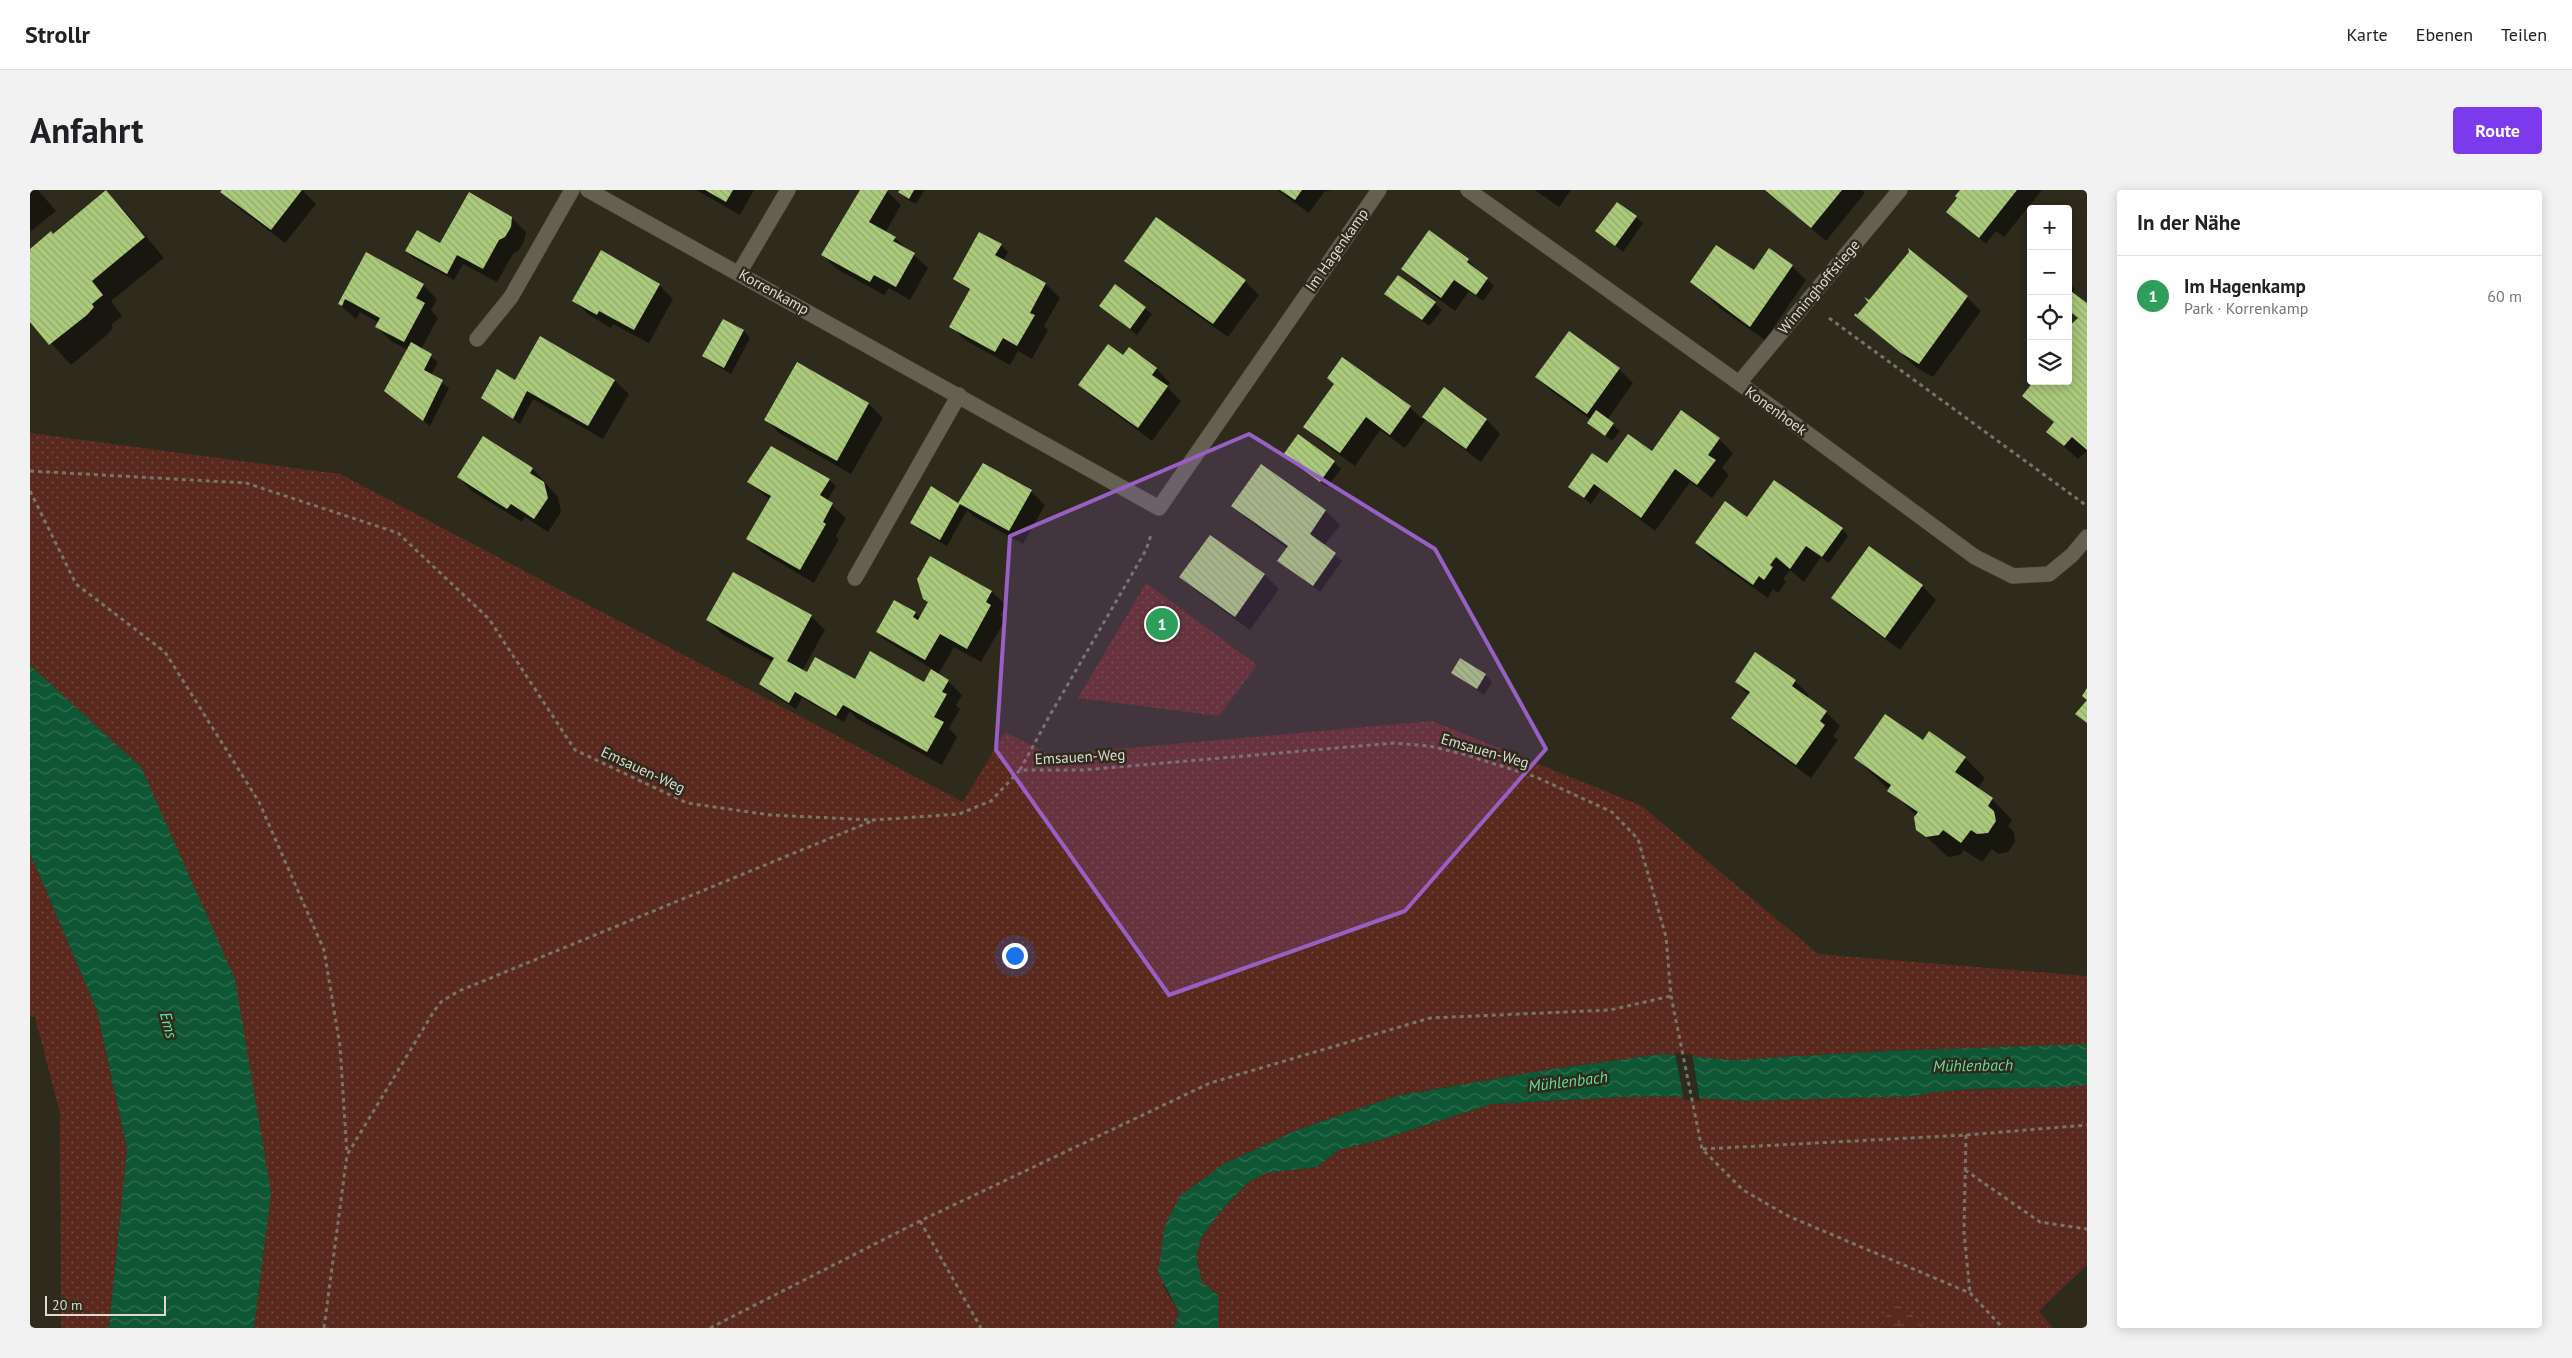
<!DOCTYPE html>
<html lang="de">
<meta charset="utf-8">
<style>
body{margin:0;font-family:"PT Sans",sans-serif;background:#f2f2f2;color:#202124}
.controls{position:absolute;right:15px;top:15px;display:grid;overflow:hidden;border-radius:5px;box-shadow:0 2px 12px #0003}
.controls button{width:45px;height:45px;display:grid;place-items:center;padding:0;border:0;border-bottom:1px solid #e0e0e0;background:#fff;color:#202124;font:25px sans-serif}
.scale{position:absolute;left:15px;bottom:12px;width:121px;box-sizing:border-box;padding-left:5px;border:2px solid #dcdad1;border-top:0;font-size:14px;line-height:18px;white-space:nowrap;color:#dcdad1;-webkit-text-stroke:4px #2e2b1d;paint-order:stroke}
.you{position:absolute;left:984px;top:765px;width:18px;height:18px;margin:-12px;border:4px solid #fff;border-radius:50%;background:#1a73e8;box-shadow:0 0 0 8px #1a73e833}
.badge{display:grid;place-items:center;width:32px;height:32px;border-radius:50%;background:#7c3aed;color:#fff;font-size:16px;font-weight:700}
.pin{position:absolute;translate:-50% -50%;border:2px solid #fff;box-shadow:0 1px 5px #0006}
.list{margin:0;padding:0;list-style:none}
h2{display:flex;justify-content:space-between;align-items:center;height:65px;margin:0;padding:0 20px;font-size:21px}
h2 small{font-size:16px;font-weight:400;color:#757577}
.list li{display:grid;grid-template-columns:32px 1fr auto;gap:15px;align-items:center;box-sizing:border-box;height:80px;padding:0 20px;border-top:1px solid #e0e0e0}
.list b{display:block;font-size:19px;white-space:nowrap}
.list p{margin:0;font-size:16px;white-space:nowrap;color:#757577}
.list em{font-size:16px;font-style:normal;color:#757577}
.icon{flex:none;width:28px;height:28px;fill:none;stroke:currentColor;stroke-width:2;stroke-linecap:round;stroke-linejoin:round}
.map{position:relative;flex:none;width:2057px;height:1138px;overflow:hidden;border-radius:5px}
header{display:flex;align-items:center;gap:30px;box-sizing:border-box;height:70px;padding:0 25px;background:#fff;border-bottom:1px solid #e0e0e0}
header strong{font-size:24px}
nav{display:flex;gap:28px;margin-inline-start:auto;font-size:18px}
.intro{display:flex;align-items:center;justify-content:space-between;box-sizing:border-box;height:120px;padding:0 30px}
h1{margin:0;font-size:35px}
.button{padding:12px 22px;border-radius:5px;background:#7c3aed;color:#fff;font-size:18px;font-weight:700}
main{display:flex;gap:30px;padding:0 30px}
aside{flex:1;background:#fff;border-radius:5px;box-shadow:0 2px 12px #0003}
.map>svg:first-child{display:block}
</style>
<header>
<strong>Strollr</strong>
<nav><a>Karte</a><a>Ebenen</a><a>Teilen</a></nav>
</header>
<div class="intro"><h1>Anfahrt</h1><a class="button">Route</a></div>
<main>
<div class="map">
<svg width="2057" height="1138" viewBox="0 0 2057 1138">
<defs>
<pattern id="grass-dots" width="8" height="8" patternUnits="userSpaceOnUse" patternTransform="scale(1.25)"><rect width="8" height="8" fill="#5a291e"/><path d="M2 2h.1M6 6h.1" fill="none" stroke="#71473e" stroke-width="1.8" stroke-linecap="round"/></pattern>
<pattern id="wetland-marsh" width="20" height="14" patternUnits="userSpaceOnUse" patternTransform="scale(1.25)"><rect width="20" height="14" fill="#5a291e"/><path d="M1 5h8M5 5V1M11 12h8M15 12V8" fill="none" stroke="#71473e"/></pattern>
<pattern id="water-waves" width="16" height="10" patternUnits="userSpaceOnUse" patternTransform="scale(1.25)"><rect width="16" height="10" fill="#0e5634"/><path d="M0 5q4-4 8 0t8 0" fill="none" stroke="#306e50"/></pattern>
<pattern id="building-back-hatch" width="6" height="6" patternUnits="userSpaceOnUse" patternTransform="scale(1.25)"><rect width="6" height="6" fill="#abca7b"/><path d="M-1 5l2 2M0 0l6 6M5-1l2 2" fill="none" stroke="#91a86c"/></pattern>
</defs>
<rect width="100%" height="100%" fill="#2e2b1d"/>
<!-- grass -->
<path fill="url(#grass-dots)" d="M 0,243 L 310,284 L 933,612 L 975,542 L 1020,565 L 1402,531 L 1612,616 L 1788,764 L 2057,786 L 2057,854 L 1857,861 L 1702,870 L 1631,864 L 1516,880 L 1365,906 L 1272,938 L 1195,973 L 1133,1096 L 1149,1122 L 1144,1138 L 224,1138 L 241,1003 L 111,577 L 0,475 Z
M 1116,393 L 1227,475 L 1189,526 L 1048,508 Z
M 0,663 L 67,820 L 97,958 L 79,1138 L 31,1138 L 30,923 L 5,827 L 0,827 Z
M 2057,895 L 2057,1075 L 2009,1121 L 2023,1138 L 1896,1138 L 1876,1120 L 1860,1111 L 1853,1138 L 1188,1138 L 1188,1105 L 1172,1092 L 1166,1066 L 1172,1046 L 1191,1021 L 1217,993 L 1236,983 L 1287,977 L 1308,960 L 1353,949 L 1462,914 L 1593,907 L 1638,906 L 1717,911 L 1885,906 L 1909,901 Z"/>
<!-- wetland -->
<path fill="url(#wetland-marsh)" d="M 1860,1111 L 1876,1120 L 1896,1138 L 1853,1138 Z"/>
<!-- water -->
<path fill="url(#water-waves)" d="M 0,475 L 111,577 L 205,789 L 241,1003 L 224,1138 L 79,1138 L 97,958 L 67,820 L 0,663 Z
M 2057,854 L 2057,895 C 2000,901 1941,894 1885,906 L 1717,911 L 1638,906 L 1593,907 L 1462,914 L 1353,949 L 1308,960 L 1287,977 L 1236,983 L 1217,993 L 1191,1021 L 1172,1046 L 1166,1066 L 1172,1092 L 1188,1105 L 1188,1138 L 1144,1138 L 1149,1122 L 1128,1082 L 1135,1035 L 1150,1006 L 1195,973 L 1272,938 L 1366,906 L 1516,880 L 1631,864 L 1702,870 L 1857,861 Z"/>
<!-- pier -->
<path fill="#2e2b1d" d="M 1645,863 L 1662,864 L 1670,911 L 1654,910 Z"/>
<!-- shadow -->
<path fill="#0007" d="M 0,0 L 8,0 L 26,21 L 0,42 Z
M 193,0 L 272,0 L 286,14 L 255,53 L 206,16 L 192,2 Z
M 666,0 L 724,0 L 710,25 Z
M 831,0 L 856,0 L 871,15 L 855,43 L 865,48 L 898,78 L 880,110 L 859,98 L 854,105 L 807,79 L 793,65 Z
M 871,0 L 893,0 L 894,1 L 886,14 L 876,9 L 870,2 Z
M 1247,0 L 1302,0 L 1294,2 L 1279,23 Z
M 1505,0 L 1541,0 L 1529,17 Z
M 1736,0 L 1832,0 L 1835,3 L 1796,51 Z
M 1931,0 L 2012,0 L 1974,47 L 1966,41 L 1956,54 L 1925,28 Z
M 76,2 L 96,22 L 134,68 L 81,111 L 92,126 L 81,135 L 83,138 L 77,145 L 41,175 L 0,130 L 0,62 Z
M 1606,27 L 1613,33 L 1593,62 L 1567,41 Z
M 482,28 L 496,42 L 494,51 L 489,60 L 483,64 L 467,92 L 433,74 L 424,90 L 383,68 L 376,61 L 411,55 Z
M 971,55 L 978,62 L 973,71 L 1016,94 L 1030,108 L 1014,136 L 1018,140 L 1002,169 L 988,161 L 980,175 L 935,150 L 921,136 L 941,101 L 924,89 Z
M 337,63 L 393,95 L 407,109 L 401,120 L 408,128 L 391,159 L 408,172 L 401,185 L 419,198 L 400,236 L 355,201 L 378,160 L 361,151 L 347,137 L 349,133 L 330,122 L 326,129 L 309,114 Z
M 1438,70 L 1464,96 L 1453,111 L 1439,101 L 1425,121 L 1387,93 L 1373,79 Z
M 1096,71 L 1215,91 L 1229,105 L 1198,147 L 1110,85 Z
M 1762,76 L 1776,90 L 1735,150 L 1691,119 L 1662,92 Z
M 2038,92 L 2045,99 L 2042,103 L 2057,115 L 2057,261 L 2048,269 L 2018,242 L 2025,234 L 1994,206 L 2038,191 L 2049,129 L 2038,120 Z
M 629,95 L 643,109 L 619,153 L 583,134 L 581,138 L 558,124 L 544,111 Z
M 1086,96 L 1122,124 L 1107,145 L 1070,116 Z
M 1356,104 L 1405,113 L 1412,120 L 1399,136 Z
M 1937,107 L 1951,121 L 1903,187 L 1886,177 L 1828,126 Z
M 694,130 L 714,141 L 720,148 L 701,184 L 681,172 L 674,165 Z
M 1099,159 L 1127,179 L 1140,193 L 1137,197 L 1151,211 L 1122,251 L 1064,208 L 1050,195 L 1093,166 Z
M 1589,179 L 1603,193 L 1577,230 L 1590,241 L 1582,251 L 1566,239 L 1561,230 L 1521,201 L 1507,187 Z
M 484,191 L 585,191 L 599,204 L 573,249 L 503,209 L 490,234 L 452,208 Z
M 1414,199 L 1457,230 L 1470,244 L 1451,272 L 1408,240 L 1396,229 L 1375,258 L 1350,240 L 1325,276 L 1289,250 L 1275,236 L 1380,217 L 1392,229 Z
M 839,214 L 853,228 L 821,284 L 749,243 L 736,229 Z
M 453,248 L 503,279 L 528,307 L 531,322 L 518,342 L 495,327 L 492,332 L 442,301 L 428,287 Z
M 1689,249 L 1703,263 L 1692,278 L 1699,285 L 1682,308 L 1660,292 L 1625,341 L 1571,299 L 1561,314 L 1539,297 L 1577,275 Z
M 1254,265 L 1304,272 L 1311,279 L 1297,297 Z
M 729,273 L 737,277 L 799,290 L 806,296 L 797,311 L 816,328 L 806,346 L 809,349 L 784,393 L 732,362 L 718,348 L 740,310 L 719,292 Z
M 1231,275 L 1296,321 L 1310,335 L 1294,356 L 1312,371 L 1290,402 L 1249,371 L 1257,358 L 1217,329 L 1203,315 Z
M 940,293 L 1001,301 L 1015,315 L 993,354 L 943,326 L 937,320 L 917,356 L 889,340 L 882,333 L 902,297 L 933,317 L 929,312 Z
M 1718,328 L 1812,339 L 1818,346 L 1799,373 L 1791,367 L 1774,392 L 1760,380 L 1753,389 L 1756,392 L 1748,403 L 1743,399 L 1738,408 L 1680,367 L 1666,353 Z
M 1180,347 L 1235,385 L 1249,399 L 1220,440 L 1165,400 L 1151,387 Z
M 1892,396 L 1906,410 L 1870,460 L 1817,422 L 1803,408 Z
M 962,402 L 976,415 L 970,425 L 975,430 L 951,472 L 924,457 L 908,485 L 918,491 L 932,505 L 926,515 L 930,519 L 919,538 L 927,547 L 912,575 L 826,528 L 820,521 L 814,532 L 772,508 L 766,519 L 737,501 L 730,494 L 743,472 L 692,444 L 678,430 L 781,426 L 795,440 L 772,481 L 825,491 L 895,493 L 902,479 L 854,449 L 847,442 L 885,423 L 890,428 L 899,413 L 894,408 Z
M 1422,482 L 1455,485 L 1462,492 L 1454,505 Z
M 1765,491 L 1779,505 L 1777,508 L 1796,522 L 1810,536 L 1803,546 L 1808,550 L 1781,588 L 1717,542 L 1703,528 L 1719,505 L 1706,492 Z
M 1886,547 L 1935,568 L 1955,588 L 1947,599 L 1962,609 L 1982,630 L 1978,636 L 1984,642 L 1985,652 L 1978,662 L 1968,664 L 1962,659 L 1952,672 L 1934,660 L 1930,665 L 1918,667 L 1888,639 L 1887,626 L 1825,568 Z"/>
<!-- building -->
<path fill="url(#building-back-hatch)" d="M 76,0 L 115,47 L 62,91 L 73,105 L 62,114 L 64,117 L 57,125 L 19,155 L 0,132 L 0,59 L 21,41 L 23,44 Z
M 192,0 L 272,0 L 241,40 L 190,2 Z
M 675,0 L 703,0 L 696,12 Z
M 830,0 L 858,0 L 839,32 L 866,47 L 863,51 L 885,63 L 866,97 L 844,85 L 840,92 L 791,65 Z
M 870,0 L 884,0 L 879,9 L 868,2 Z
M 1250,0 L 1272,0 L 1265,10 Z
M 1735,0 L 1812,0 L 1781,38 Z
M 1930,0 L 1987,0 L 1949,48 L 1916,22 L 1927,8 L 1925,6 Z
M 439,2 L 482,27 L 481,37 L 475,47 L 469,50 L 453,79 L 427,65 L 417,84 L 375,61 L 387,40 L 410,53 Z
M 1587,12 L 1607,26 L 1585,56 L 1565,41 Z
M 1126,27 L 1216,90 L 1183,134 L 1094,71 Z
M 1399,40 L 1439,69 L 1437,72 L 1458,88 L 1446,105 L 1424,90 L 1411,108 L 1371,79 Z
M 949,42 L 972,54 L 965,65 L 1016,93 L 1000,123 L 1005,125 L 987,156 L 973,148 L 965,162 L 919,137 L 940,99 L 923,89 Z
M 1686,55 L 1724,80 L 1739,58 L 1763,75 L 1720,137 L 1660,92 Z
M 1878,58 L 1938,106 L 1889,174 L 1871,163 L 1824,125 L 1826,123 L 1827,125 L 1838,112 L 1834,107 L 1839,110 L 1879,62 Z
M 571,60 L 630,94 L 604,140 L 569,121 L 567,125 L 542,111 Z
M 336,62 L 394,94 L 386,108 L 395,113 L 374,152 L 345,137 L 350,128 L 315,109 L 312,116 L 308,114 Z
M 1368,85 L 1406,112 L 1392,130 L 1354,104 Z
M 1085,94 L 1116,117 L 1100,139 L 1069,116 Z
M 2038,99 L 2057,113 L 2057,260 L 2042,247 L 2034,256 L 2016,242 L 2024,232 L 1992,206 L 2004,191 L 2038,191 L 2038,137 L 2048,128 L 2038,120 Z
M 693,129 L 714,140 L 694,178 L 672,166 Z
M 1539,141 L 1590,178 L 1557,224 L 1505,187 Z
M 510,146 L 585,190 L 558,236 L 497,201 L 483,229 L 451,208 L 467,179 L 485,190 Z
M 381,152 L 402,164 L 394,180 L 413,190 L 393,231 L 354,201 Z
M 1078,154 L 1093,165 L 1099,157 L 1127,178 L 1122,185 L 1138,196 L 1108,238 L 1048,195 Z
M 1312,167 L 1381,216 L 1360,245 L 1336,227 L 1310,263 L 1273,237 L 1304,194 L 1297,188 Z
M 767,172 L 839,213 L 807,271 L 734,230 Z
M 1414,197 L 1457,229 L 1436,259 L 1392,227 Z
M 1566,220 L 1584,233 L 1575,246 L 1557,233 Z
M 1651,220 L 1690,248 L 1678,265 L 1686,270 L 1667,295 L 1645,279 L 1611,328 L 1564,294 L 1554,308 L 1538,297 L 1562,263 L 1577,273 L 1598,244 L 1622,261 Z
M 1268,244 L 1305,271 L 1290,292 L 1253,265 Z
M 453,246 L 503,278 L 500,283 L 514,292 L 518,308 L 504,329 L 481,314 L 477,319 L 427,287 Z
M 741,256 L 800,289 L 790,305 L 803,313 L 793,332 L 796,334 L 770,380 L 716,349 L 741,306 L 717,292 Z
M 953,273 L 1002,300 L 979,341 L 930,314 L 910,350 L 880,333 L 901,296 L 928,313 Z
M 1231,274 L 1296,320 L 1280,344 L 1306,363 L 1283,396 L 1247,371 L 1258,356 L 1201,316 Z
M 1744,290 L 1813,338 L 1792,367 L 1776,356 L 1760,379 L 1746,367 L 1740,375 L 1743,377 L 1734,390 L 1729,386 L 1723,395 L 1665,353 L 1695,311 L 1717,327 Z
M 1180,345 L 1235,384 L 1205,427 L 1149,387 Z
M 1839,356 L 1893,395 L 1855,448 L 1801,408 Z
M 900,366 L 962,401 L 956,412 L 961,415 L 937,459 L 910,444 L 895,470 L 846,442 L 864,410 L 886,422 L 883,427 L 888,430 L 898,412 L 893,409 L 887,389 Z
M 703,382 L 782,425 L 757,471 L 777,482 L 785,467 L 825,489 L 840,461 L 894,492 L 901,479 L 919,490 L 912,502 L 917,504 L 904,527 L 914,532 L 897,562 L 813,515 L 806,526 L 765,502 L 759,513 L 729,494 L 744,468 L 676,430 Z
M 1725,462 L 1766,490 L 1762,496 L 1797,521 L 1790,531 L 1795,535 L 1766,575 L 1701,528 L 1720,502 L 1705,492 Z
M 1430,468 L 1456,484 L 1447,499 L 1421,483 Z
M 2057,498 L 2057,510 L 2052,506 Z
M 2057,510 L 2057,533 L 2045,524 Z
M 1855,524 L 1893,550 L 1899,541 L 1936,567 L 1925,582 L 1963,608 L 1958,616 L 1964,621 L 1966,631 L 1958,643 L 1947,644 L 1941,640 L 1931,653 L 1913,640 L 1909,645 L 1896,647 L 1886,640 L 1884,627 L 1888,622 L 1857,601 L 1861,595 L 1824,568 Z"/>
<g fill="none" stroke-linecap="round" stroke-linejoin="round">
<!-- minor casing -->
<g stroke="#4a473b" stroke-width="16">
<path id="minor" d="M 558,0 L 1129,318 L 1349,0
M 1438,0 L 1709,193 L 1945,367 L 1983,386 L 2019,384 L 2042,365 L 2057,347
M 709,83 L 758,0
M 447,149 L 481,107 L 542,0
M 1709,193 L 1870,0
M 825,388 L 929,205"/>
</g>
<!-- path -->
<path stroke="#777569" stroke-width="3" stroke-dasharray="4 4" stroke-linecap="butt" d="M 1799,128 L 2057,316
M 0,281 L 216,293 L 368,343 L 459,429 L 545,560 L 657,613 L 740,625 L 844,630 L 929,624 L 961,611 L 990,580 L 1053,580 L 1364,553 L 1399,556 L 1433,564 L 1506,587 L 1582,622 L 1608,649 L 1636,747 L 1641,806 L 1672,959 L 1713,1000 L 1758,1026 L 1940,1103 L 1973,1138
M 0,301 L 46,394 L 135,462 L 229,612 L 294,760 L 310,856 L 317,964
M 990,580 L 1020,525 L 1116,360 L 1121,345
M 1936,945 L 1934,1042 L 1940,1103
M 1673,959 L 1936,945 L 2057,935
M 1935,980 L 2010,1032 L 2057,1039
M 890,1031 L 951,1138
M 294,1138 L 317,965 L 404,821 L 412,811 L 429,801 L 842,631
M 680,1138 L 890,1031 L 1180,893 L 1400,828 L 1580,820 L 1641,806"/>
<!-- minor -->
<use href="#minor" stroke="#656152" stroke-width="15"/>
</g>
<!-- marked area -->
<path fill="#9860c4" fill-opacity="0.2" stroke="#9860c4" stroke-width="4" stroke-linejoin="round" d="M 1219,244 L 1405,359 L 1516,559 L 1375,721 L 1139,805 L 966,560 L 980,346 Z"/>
<g text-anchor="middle" stroke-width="5" stroke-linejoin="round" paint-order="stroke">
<!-- street labels -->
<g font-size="15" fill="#dcdad1" stroke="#2e2b1d">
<text transform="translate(1307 60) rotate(-55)" y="5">Im Hagenkamp</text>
<text transform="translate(1789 97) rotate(-50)" y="5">Winninghoffstiege</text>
<text transform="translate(744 102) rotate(29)" y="5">Korrenkamp</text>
<text transform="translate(1746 221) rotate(36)" y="5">Konenhoek</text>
<text transform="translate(1455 561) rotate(16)" y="5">Emsauen-Weg</text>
<text transform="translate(1050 567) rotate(-3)" y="5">Emsauen-Weg</text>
<text transform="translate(613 580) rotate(25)" y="5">Emsauen-Weg</text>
</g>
<!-- water labels -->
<g font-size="16" font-style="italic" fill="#69dd9e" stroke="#2e2b1d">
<text transform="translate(139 835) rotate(75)" y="6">Ems</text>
<text transform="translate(1943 875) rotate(-1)" y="6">Mühlenbach</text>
<text transform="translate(1538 891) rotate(-7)" y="6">Mühlenbach</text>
</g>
</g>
</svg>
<div class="controls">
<button>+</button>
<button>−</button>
<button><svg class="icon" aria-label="locate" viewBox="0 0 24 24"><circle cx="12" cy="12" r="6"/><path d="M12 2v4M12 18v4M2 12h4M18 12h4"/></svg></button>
<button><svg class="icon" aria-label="layers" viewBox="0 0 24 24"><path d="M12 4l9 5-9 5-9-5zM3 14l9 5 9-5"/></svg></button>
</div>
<div class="scale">20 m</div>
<div class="you"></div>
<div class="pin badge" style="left:1132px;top:434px;background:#2e9e5b">1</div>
</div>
<aside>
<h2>In der Nähe<small></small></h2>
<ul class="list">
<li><span class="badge" style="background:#2e9e5b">1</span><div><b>Im Hagenkamp</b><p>Park · Korrenkamp</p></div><em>60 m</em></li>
</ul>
</aside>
</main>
